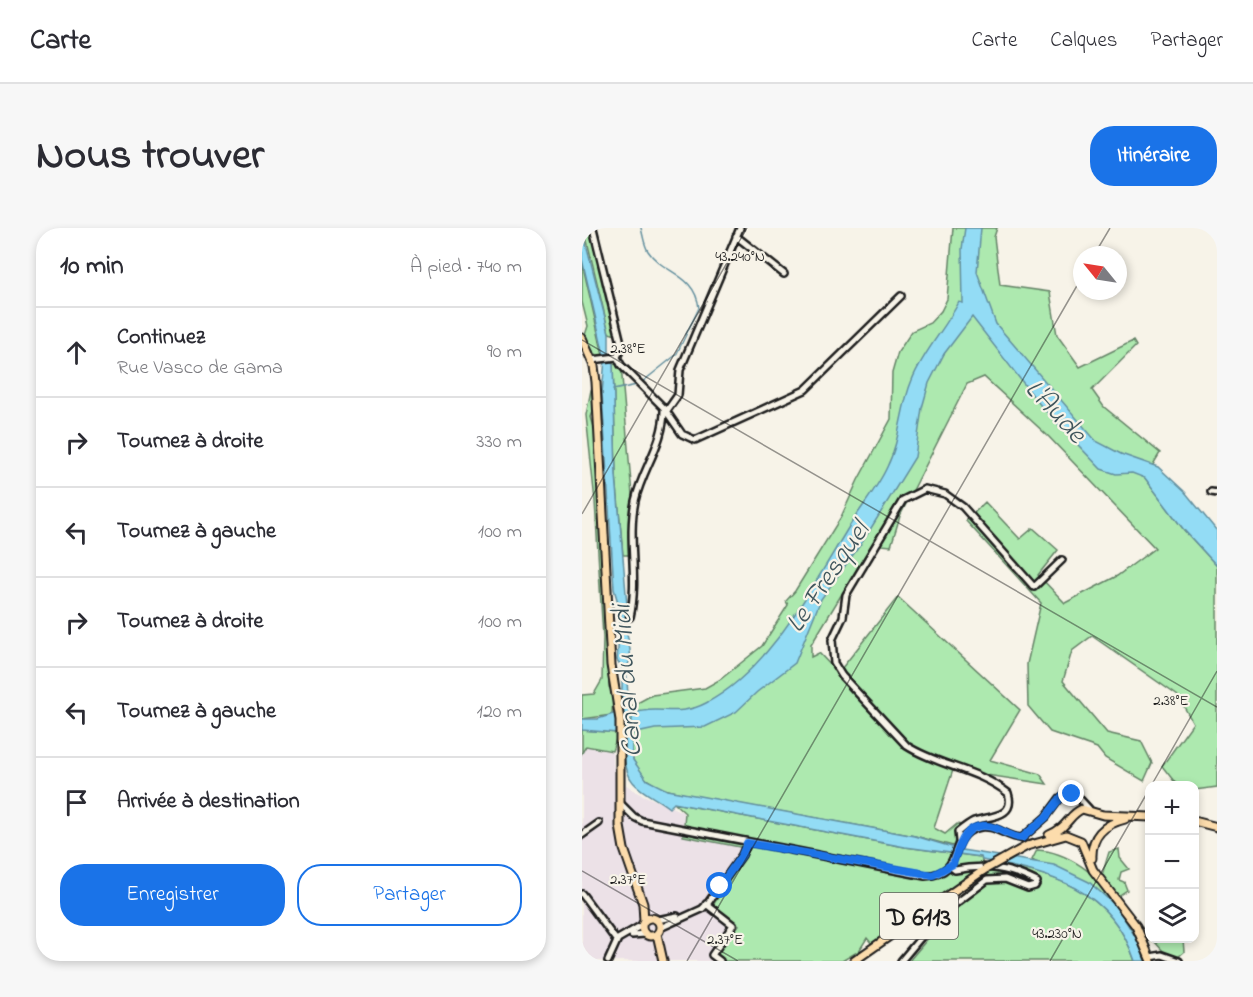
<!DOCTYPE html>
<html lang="fr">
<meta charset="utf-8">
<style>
body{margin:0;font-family:"Indie Flower",sans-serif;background:#f7f7f7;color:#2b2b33}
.controls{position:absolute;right:18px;bottom:18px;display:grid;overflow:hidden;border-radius:12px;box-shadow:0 3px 9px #0003}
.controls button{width:54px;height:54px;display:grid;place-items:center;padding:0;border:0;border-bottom:2px solid #e1e1e2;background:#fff;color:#2b2b33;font:30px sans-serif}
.compass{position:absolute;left:491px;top:18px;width:54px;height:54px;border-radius:50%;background:#fff;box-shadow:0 3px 9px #0003;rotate:300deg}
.stop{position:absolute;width:18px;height:18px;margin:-14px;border:4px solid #1a73e8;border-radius:50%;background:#fff}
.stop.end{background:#1a73e8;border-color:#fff;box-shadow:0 2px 6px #0008}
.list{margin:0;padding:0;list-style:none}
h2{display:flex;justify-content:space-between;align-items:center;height:78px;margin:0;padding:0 24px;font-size:26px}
h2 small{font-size:20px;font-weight:400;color:#7c7c81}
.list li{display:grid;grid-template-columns:39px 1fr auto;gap:18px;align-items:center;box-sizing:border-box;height:90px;padding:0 24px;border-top:2px solid #e1e1e2}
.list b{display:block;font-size:22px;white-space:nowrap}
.list p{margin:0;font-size:20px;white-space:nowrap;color:#7c7c81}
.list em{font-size:20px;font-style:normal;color:#7c7c81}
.actions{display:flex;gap:12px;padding:18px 24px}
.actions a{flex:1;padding:14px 0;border:2px solid #1a73e8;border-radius:24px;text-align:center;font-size:21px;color:#1a73e8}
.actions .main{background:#1a73e8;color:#fff}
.icon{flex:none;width:33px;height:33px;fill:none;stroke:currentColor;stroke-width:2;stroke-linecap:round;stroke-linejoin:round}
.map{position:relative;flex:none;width:635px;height:733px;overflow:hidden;border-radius:24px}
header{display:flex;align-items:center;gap:36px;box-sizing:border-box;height:84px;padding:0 30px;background:#fff;border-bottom:2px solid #e1e1e2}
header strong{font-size:28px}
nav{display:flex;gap:33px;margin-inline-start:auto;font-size:21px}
.intro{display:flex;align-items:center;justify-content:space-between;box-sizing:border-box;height:144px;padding:0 36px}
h1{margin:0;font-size:42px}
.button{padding:15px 27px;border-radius:24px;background:#1a73e8;color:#fff;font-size:21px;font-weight:700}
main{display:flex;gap:36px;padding:0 36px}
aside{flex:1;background:#fff;border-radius:24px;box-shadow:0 3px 9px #0003}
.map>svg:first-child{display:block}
</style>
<header>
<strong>Carte</strong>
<nav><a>Carte</a><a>Calques</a><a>Partager</a></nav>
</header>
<div class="intro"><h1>Nous trouver</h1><a class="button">Itinéraire</a></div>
<main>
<aside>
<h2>10 min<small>À pied · 740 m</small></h2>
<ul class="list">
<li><svg class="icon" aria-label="ahead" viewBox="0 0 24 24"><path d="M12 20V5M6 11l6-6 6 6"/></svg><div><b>Continuez</b><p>Rue Vasco de Gama</p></div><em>90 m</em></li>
<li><svg class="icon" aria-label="right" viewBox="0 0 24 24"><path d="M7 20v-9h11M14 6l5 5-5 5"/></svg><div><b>Tournez à droite</b></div><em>330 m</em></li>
<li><svg class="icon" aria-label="left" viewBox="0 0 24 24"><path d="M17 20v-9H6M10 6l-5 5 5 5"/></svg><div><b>Tournez à gauche</b></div><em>100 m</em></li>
<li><svg class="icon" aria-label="right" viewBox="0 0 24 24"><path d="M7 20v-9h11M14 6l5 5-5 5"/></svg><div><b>Tournez à droite</b></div><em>100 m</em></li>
<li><svg class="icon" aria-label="left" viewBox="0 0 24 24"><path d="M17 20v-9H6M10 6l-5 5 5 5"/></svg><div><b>Tournez à gauche</b></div><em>120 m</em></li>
<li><svg class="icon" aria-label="arrive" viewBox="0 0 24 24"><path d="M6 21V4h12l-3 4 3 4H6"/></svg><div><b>Arrivée à destination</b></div></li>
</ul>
<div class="actions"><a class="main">Enregistrer</a><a>Partager</a></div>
</aside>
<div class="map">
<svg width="635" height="733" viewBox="0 0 635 733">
<rect width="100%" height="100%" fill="#f7f3e8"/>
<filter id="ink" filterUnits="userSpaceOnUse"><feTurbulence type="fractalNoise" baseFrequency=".0167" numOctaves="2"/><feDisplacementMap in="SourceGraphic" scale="12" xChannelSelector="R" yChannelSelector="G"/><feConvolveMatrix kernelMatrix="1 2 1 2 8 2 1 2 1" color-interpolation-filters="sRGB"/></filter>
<g filter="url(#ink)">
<!-- built -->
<path fill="#ece1e7" d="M 4,518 L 30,523 L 33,549 L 56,565 L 103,585 L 101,608 L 169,620 L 131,677 L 157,697 L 134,726 L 143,733 L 0,733 L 0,525 Z"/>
<!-- green -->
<path fill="#ade9af" stroke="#648266" stroke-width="1.5" d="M 2,0 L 11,0 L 36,103 L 34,107 L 27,105 Z
M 371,0 L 415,0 L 412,9 L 418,57 L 468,64 L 475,107 L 498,139 L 551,113 L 554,118 L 510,162 L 522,179 L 578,225 L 563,250 L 602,302 L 635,338 L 635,559 L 613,562 L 612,558 L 595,557 L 580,538 L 611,495 L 596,468 L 510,408 L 490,423 L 481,453 L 525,505 L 559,513 L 570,535 L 562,553 L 523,530 L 515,520 L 468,504 L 446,478 L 445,436 L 459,375 L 384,293 L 403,274 L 438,311 L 451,300 L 476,322 L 456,347 L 483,375 L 535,348 L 573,320 L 467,209 L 402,149 L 385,156 L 318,288 L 309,318 L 290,316 L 229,417 L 229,429 L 237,425 L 256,445 L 316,369 L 438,482 L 408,532 L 458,546 L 465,556 L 371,542 L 352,600 L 363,606 L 375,596 L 379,597 L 380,600 L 376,604 L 371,618 L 333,608 L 103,566 L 78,560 L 61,549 L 51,532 L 46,480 L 70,467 L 123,460 L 139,451 L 180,418 L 206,377 L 204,373 L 213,363 L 259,289 L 276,252 L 309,191 L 310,145 L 316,124 L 330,103 L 348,95 L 359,83 L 365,71 Z
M 0,34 L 21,127 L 18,130 L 1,113 L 6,98 L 0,74 Z
M 31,136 L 39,137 L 50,267 L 51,324 L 47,327 L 41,327 L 34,247 Z
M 9,162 L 12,162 L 13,179 L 9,189 L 14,206 L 18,274 L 27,459 L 31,465 L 30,487 L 0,491 L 0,467 L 12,466 L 20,452 L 21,410 L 13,273 L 4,187 Z
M 0,502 L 36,505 L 30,523 L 4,518 L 0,525 Z
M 92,575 L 323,619 L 399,629 L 402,642 L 298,715 L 290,716 L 285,710 L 277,723 L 260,733 L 143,733 L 134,727 L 157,697 L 131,677 L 168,621 L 101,608 L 103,585 Z
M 537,621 L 538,630 L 547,641 L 539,644 L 537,652 L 542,654 L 545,662 L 536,668 L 520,647 L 527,624 Z
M 455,622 C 486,623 516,648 536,672 C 550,688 559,714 569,733 L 563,733 L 556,713 L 535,679 L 450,632 Z
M 418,636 C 481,648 531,667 553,733 L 327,733 C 342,715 387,660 407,653 C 420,649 440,655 454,654 L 446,648 L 400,649 Z
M 574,711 L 601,711 L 602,724 L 596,729 L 582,724 L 572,713 Z"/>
<!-- water -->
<path fill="#93dcf5" stroke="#638f9e" stroke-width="1.5" d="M 0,0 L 27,105 L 27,131 L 31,136 L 34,247 L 45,377 C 36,397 57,426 44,440 L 51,532 L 65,552 L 85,562 L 333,608 L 380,622 L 472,637 L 507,654 L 535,679 L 556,713 L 563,733 L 553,733 C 528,659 469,646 400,632 L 399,629 L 323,619 L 92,575 L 87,580 C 77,571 61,566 51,554 C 35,537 41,464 40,439 L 35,432 L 39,385 L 32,361 L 20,166 L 23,131 L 0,31 Z
M 383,0 L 399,0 L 395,44 L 414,96 L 514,213 L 539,226 L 576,239 L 603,264 L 635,303 L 635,338 L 602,302 L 563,250 L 550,245 L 534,246 L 519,241 L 459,178 L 390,89 L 362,126 L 347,155 L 340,180 L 333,229 L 281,313 L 239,371 L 213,435 L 175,464 L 154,484 L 123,499 L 73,501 L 50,506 L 50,486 C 75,476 96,490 124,475 C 188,442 231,357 268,297 C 280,278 296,259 305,239 C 319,211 318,180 330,152 C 341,124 363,101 377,74 L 381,75 L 380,21 Z
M 34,485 L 36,505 L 0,502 L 0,491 L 16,491 Z"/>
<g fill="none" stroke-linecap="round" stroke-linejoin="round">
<!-- stream -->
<path stroke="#638f9e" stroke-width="1.5" d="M 59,0 C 61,7 62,17 66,23 C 81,46 113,45 117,80 L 94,127 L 59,155
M 31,162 L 55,157"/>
<!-- minor casing -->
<g stroke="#1c1c1c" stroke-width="10">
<path id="minor" d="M 11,0 L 40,119 L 35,129
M 154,8 L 202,46
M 35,129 L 39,137 L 82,180 C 83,214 60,241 53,273 C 45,312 57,350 48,389
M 10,132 L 35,129
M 82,180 L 100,206 L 113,212 L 223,162 L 319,68
M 84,184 L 96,167 L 98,142 L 158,0
M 629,264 L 635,265
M 38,575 L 52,589 L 60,593 L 343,648 C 384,646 364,609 395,600 C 412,594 424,610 440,610 L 464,589 L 478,570 L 486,565 L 495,568 L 507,581
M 0,607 L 17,595
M 377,613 L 376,604 C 381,600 386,596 392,593 C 407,588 434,590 426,565 C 396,541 356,538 325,518 L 260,448 L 252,435 L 250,412 L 261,389 L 264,367 L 321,272 L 343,261 L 363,266 L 381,279 L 452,359 L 480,332
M 0,666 L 34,712
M 124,676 L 151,697 L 130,727 L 138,733
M 75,692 L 95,688
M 78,700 L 120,681 L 126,675 L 160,627 L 165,615
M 50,707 L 63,706
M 568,729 L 580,727 L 597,733
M 26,733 L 36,711 L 60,697
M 319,733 L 356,689 L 405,652 L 423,651 L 446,660 L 453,658 L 455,654 C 428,640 403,636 373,642 L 368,638"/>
</g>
<!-- major casing -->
<g stroke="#1c1c1c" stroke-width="11">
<path id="major" d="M 0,110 L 12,138 L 14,154 L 29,437 L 38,492 L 38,598 L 42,621 L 61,676 L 62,693
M 612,593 L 635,599
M 467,607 C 487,599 486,587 500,581 L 521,587 L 568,589
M 445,618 L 484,607 L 499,613 L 511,642 L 554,698 L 569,733
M 510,630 C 509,607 523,596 543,591
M60 699a9 9 0 1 1 18 0a9 9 0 1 1-18 0Z
M 75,706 L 81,733
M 272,733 L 402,642"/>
</g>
<!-- minor -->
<use href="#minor" stroke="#f7f3e8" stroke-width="5"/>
<!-- major -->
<use href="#major" stroke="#fcdcac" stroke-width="7"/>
<!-- major-bridge casing -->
<g stroke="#1c1c1c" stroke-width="11" stroke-linecap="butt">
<path id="major-bridge" d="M 402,642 L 445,618"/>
</g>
<!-- major-bridge -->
<use href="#major-bridge" stroke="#fcdcac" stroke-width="7"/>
</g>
</g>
<g fill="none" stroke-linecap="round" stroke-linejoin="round" filter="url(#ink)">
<!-- route -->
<path stroke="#1a73e8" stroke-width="8" d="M 138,658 L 160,627 L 165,615 L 351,647 L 371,636 C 377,616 385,590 413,600 C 422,603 430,610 440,610 L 464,589 L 481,567 L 490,566"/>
</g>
<!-- ticks -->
<path fill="none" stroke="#1c1c1c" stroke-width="1.5" stroke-opacity="0.45" d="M 512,27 L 528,0M 0,112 L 635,479M 0,286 L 165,0M 569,558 L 635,443M 0,643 L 156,733M 105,733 L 500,49M 468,733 L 568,560"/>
<g text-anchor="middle" stroke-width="4.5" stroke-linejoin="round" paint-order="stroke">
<!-- shield labels -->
<rect fill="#f7f3e8" stroke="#5e5c59" stroke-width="1.5" x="298" y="665" width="78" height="46" rx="4.5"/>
<g font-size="26" font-weight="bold" fill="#1c1c1c">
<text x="337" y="697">D 6113</text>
</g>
<!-- water labels -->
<g font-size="28" font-style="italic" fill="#40565d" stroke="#f7f3e8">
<text transform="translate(475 182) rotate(47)" y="10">L'Aude</text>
<text transform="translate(244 348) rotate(-56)" y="10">Le Fresquel</text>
<text transform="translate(43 453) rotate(-94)" y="10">Canal du Midi</text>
</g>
</g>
<g font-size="15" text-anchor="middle" fill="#1c1c1c" stroke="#f7f3e8" stroke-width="4.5" stroke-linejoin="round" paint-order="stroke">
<text x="158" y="33">43.240°N</text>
<text x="46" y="125">2.38°E</text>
<text x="589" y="477">2.38°E</text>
<text x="46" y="656">2.37°E</text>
<text x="475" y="710">43.230°N</text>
<text x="143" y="716">2.37°E</text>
</g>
</svg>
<div class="controls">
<button>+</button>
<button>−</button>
<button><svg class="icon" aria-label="layers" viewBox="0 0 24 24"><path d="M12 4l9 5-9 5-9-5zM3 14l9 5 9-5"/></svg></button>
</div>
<svg class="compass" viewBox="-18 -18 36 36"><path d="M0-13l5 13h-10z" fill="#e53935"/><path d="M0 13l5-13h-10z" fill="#7c7c81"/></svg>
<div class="stop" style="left:138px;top:658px"></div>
<div class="stop end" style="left:490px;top:566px"></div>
</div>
</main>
